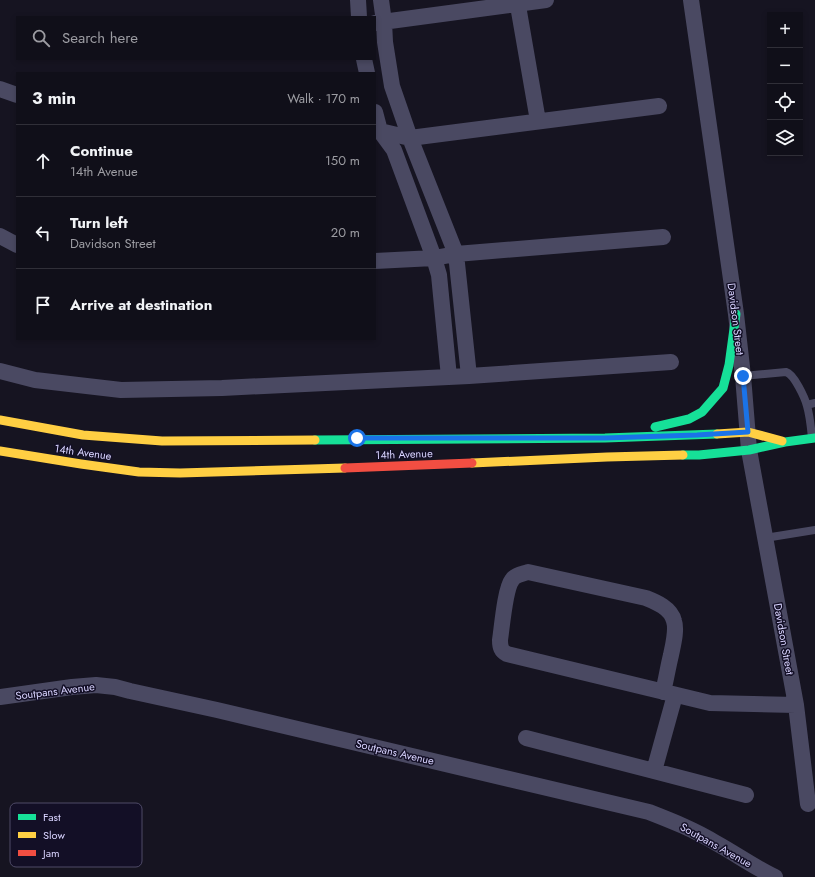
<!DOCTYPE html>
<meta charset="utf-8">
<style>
body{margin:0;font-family:Jost,sans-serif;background:#1e1d26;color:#f1f3f6}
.controls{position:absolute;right:12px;top:12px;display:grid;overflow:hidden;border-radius:0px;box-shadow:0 2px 6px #0003}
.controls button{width:36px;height:36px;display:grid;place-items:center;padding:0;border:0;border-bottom:1px solid #302f38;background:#100f19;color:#f1f3f6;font:20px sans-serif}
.stop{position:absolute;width:12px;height:12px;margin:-9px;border:3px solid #1a73e8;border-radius:50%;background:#fff}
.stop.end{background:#1a73e8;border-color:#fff;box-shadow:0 1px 4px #0008}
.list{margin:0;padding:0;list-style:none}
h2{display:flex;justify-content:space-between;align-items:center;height:52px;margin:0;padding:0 16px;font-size:17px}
h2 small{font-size:13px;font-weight:400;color:#9c9ca2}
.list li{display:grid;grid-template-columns:26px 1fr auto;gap:12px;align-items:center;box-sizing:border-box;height:72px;padding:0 16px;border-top:1px solid #302f38}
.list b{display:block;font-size:15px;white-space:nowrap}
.list p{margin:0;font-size:13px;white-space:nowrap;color:#9c9ca2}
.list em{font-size:13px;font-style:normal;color:#9c9ca2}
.icon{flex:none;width:22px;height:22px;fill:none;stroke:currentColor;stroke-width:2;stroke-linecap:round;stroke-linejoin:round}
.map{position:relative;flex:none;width:815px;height:877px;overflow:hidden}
.search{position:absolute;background:#100f19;box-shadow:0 2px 6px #0003;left:16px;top:16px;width:360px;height:44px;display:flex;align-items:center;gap:10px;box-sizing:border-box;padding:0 14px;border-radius:0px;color:#9c9ca2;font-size:15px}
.panel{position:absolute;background:#100f19;box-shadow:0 2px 6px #0003;left:16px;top:72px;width:360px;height:268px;border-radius:0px}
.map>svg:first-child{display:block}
</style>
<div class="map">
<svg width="815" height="877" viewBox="0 0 815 877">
<rect width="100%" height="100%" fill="#161421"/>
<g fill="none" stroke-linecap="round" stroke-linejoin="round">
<!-- lane -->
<path stroke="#4a4962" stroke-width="8" d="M 743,376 L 786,372 C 794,374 805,398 807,406 C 810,416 811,428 812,438
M 807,405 L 815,403
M 765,538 L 815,530"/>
<!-- street -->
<path stroke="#4a4962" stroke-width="16" d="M 358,0 L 359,17
M 381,0 L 384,22 L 385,42 L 392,86 L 410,138 L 456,254 L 469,376
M 517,0 L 538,121
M 691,0 L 736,314 L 743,376 L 749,450 L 796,705 L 808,804
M 375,23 L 546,0
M 364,59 L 367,73
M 0,89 L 17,95
M 375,112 L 380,131 L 394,150 L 434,258 L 439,275 L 449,377
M 375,131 L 380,131 L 410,138 L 659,106
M 0,236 L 17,245
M 375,261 L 434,258 L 456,254 L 663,237
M 0,371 L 35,380 L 121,390 L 222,388 L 469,376 L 671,362
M 663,692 C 666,680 668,667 671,655 C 673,645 677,630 674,621 C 671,608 656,602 646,598 L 528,572 C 522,574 515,575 512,580 C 505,589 502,627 500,640 C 500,647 501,651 507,654 L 710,703 L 796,705
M 0,697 L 72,687 L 96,685 L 115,687 L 130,691 L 217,710 L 649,812 C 672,821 695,830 716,843 C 736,854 754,867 775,877
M 526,738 L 654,771 L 675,695
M 654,771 L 746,795"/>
<!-- fast -->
<path stroke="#16e098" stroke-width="9" d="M 655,427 L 689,419 L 702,412 L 723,388 L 729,365 L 736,314
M 315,440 L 605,438 L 717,434
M 683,455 L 699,455 L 749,450 L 785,442 L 815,438"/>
<!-- slow -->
<path stroke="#ffcf43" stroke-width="9" d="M 0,420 L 83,435 L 162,441 L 315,440
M 717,434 L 748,432 L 782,441
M 0,451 L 81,464 L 139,472 L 180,473 L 345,468
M 472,463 L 607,457 L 683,455"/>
<!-- jam -->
<path stroke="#f24e42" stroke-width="9" d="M 345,468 L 472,463"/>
</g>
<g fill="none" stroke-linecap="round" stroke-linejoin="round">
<!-- route -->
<path stroke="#1a73e8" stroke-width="5" d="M 357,438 L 605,438 L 697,435 L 748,432 L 743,376"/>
</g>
<g text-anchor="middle" stroke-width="3" stroke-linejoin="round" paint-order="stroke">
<!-- street labels -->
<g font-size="11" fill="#d9d4ff" stroke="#130f26">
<text transform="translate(736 319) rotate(83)" y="4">Davidson Street</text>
<text transform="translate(83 452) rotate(8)" y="4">14th Avenue</text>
<text transform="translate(404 454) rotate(-2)" y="4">14th Avenue</text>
<text transform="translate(784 639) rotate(80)" y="4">Davidson Street</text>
<text transform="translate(55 691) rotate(-7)" y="4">Soutpans Avenue</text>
<text transform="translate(395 752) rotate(13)" y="4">Soutpans Avenue</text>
<text transform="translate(716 845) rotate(29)" y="4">Soutpans Avenue</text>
</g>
</g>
<!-- legend -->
<rect x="10" y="803" width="132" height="64" rx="6" fill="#130f26" stroke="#4e4a67" stroke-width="1"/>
<rect x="18" y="814" width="18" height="6" fill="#16e098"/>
<rect x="18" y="832" width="18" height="6" fill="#ffcf43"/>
<rect x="18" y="850" width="18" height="6" fill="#f24e42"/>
<g font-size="11" fill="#d9d4ff">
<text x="43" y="821">Fast</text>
<text x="43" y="839">Slow</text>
<text x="43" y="857">Jam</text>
</g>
</svg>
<div class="controls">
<button>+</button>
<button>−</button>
<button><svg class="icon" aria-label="locate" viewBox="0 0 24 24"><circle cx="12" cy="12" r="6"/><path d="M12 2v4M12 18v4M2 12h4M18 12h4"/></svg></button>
<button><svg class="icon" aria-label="layers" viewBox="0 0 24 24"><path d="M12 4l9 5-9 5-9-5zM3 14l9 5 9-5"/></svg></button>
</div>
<div class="stop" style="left:357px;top:438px"></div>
<div class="stop end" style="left:743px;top:376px"></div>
<div class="search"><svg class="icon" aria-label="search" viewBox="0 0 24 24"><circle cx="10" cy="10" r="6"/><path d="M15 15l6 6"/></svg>Search here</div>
<section class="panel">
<h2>3 min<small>Walk · 170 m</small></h2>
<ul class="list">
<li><svg class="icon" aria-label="ahead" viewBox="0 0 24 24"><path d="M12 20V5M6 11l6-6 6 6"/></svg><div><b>Continue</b><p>14th Avenue</p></div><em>150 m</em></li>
<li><svg class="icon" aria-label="left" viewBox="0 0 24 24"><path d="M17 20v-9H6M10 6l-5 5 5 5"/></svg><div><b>Turn left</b><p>Davidson Street</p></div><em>20 m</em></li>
<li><svg class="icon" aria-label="arrive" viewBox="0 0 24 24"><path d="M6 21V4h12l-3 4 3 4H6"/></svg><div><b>Arrive at destination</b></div></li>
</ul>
</section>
</div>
